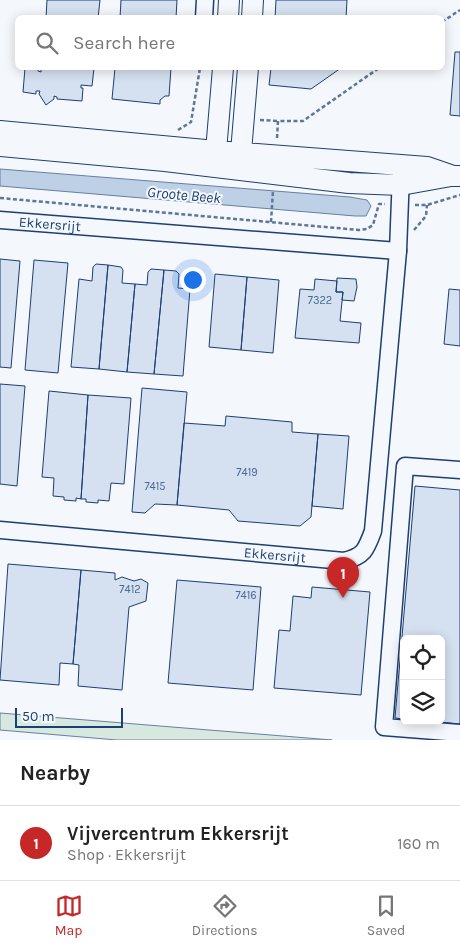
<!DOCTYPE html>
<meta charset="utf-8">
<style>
body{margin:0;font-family:Karla,sans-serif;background:#f6f6f6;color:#222}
.controls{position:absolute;right:15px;bottom:15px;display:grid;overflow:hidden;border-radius:8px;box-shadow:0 2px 12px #0003}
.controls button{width:45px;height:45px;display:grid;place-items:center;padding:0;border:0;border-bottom:1px solid #e0e0e0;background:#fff;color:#222;font:25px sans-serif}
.scale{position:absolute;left:15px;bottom:12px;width:108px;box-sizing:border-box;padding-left:5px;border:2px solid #1d3f73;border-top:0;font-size:14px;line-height:18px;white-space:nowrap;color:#1d3f73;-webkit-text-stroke:4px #f4f7fb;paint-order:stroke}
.you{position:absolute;left:192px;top:279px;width:18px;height:18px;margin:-12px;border:4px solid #fff;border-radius:50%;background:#1a73e8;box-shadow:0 0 0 8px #1a73e833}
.badge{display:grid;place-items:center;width:32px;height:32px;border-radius:50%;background:#c62828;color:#fff;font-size:16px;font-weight:700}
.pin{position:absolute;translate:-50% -41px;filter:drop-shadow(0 1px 2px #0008)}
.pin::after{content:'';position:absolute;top:26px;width:18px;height:15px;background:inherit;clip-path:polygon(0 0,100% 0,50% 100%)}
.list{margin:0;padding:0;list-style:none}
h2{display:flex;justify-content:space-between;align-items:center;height:65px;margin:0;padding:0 20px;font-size:21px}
h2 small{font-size:16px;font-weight:400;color:#767676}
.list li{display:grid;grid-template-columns:32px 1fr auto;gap:15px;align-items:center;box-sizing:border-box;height:75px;padding:0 20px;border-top:1px solid #e0e0e0}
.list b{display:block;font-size:19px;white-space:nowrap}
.list p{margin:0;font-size:16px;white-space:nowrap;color:#767676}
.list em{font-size:16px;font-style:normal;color:#767676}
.icon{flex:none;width:28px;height:28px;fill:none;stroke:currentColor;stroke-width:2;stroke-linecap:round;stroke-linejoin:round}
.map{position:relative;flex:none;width:460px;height:740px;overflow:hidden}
.search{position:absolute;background:#fff;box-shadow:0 2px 12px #0003;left:15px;right:15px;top:15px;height:55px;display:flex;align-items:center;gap:12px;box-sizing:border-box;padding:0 18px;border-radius:8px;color:#767676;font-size:19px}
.sheet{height:140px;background:#fff}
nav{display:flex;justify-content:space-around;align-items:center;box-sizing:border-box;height:70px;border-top:1px solid #e0e0e0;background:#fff;font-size:14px;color:#767676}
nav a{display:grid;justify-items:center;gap:2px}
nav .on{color:#c62828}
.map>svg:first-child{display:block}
</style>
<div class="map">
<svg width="460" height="740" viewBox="0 0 460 740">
<rect width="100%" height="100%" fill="#f4f7fb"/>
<!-- green -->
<path fill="#d7e8df" stroke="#687fa3" d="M 0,713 L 332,740 L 117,740 L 0,730 Z"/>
<!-- water -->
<path fill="#bed0e5" stroke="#687fa3" d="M 0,169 L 350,197 L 367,200 L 371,206 L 366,216 L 355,216 L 0,186 Z"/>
<!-- building -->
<path fill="#d5e0f0" stroke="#1d3f73" d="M 47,0 L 100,0 L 98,18 L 46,18 Z
M 121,0 L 177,0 L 176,18 L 120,18 Z
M 276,0 L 347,0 L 346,18 L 275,18 Z
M 455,52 L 460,52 L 460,116 L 450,115 Z
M 25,68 L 38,69 L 38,71 L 41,72 L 41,68 L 94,68 L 92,86 L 81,85 L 81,88 L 83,88 L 82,101 L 57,99 L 57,97 L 54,96 L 54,99 L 46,105 L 39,94 L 40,91 L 36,91 L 36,94 L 23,92 Z
M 115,68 L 171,68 L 169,96 L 165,96 L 160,100 L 160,104 L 112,99 Z
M 271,68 L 341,68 L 311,89 L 269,85 Z
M 0,259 L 20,261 L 11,368 L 0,367 Z
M 34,260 L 68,263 L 58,373 L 25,370 Z
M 96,264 L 108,265 L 99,369 L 71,367 L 79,279 L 92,281 L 93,267 Z
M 108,265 L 121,267 L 123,270 L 122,283 L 135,284 L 127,372 L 99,369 Z
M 151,269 L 164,270 L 154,374 L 127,372 L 135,284 L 147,285 L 148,272 Z
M 164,270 L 176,271 L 179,274 L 178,288 L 190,289 L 183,376 L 154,374 Z
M 215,274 L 247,277 L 241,350 L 209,347 Z
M 247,277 L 279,280 L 273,353 L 241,350 Z
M 337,278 L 356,279 L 357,287 L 354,301 L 342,300 L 343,292 L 336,292 Z
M 315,279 L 337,281 L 336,292 L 343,292 L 340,321 L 361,323 L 359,343 L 295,338 L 300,289 L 314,290 Z
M 449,289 L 460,290 L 460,346 L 444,344 Z
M 0,384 L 25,386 L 17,486 L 0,484 Z
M 142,388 L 187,392 L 177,505 L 155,504 L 145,513 L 132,512 Z
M 49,391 L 88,395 L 81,499 L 76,498 L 76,501 L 64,500 L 64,497 L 53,496 L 54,478 L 42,477 Z
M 88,395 L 131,398 L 124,484 L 111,483 L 109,501 L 98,500 L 98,503 L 86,502 L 86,499 L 81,499 Z
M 226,416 L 292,422 L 292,432 L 318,434 L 311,517 L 300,526 L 238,521 L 229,510 L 177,505 L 184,423 L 225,426 Z
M 318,434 L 349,436 L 343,509 L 312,506 Z
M 415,486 L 460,490 L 460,724 L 430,721 L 441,721 L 441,639 L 404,639 L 404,719 L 395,718 Z
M 8,564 L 81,570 L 73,664 L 60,663 L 59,685 L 0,680 Z
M 81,570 L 115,573 L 115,580 L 122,577 L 134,581 L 141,579 L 148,583 L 146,601 L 129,607 L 122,690 L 78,686 L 79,665 L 73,664 Z
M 177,580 L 261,587 L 253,690 L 168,683 Z
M 312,587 L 370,592 L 361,695 L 274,688 L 279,630 L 290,631 L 293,596 L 311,598 Z"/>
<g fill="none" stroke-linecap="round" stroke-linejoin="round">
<!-- minor casing -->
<g stroke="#1d3f73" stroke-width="19">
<g id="minor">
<path d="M 204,18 L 205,0"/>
<path id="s1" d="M 0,220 L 398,251"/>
<path d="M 460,470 L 405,466 L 384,727 L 460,733"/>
<path id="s2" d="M 0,530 L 344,561 C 364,556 366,550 373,531 L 398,251 L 401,174"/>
</g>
</g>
<!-- major casing -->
<g stroke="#1d3f73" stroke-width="22">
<path id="major" d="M 228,18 L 229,0
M 252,18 L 253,0
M 0,131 L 216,151 L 427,167 L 453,176 L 460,176
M 0,146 L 165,161 L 349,183 L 401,185 L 451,176
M 222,161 L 216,151 L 223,68
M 232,161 L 241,152 L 248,68"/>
</g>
<!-- path -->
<path stroke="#5e769c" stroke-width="2.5" stroke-dasharray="4 2.5" stroke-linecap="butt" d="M 442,22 L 460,10
M 260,120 L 278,121
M 178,130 L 191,122 L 200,68
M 277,138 L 278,121 L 303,121 L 379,68
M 0,198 L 359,230 L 367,229 L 373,225 L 379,204 L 385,204
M 415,205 L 427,205 L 460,195
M 271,222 L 273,191
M 414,230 L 426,216 L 427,205"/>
<!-- minor -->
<use href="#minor" stroke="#f4f7fb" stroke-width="16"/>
<!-- major -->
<use href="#major" stroke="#f4f7fb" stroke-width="20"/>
</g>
<g text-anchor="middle" stroke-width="4" stroke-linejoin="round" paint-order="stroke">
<!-- number labels -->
<g font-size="11" fill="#4b6792">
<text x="320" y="304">7322</text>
<text x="247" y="476">7419</text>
<text x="155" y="490">7415</text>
<text x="130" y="593">7412</text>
<text x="246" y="599">7416</text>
</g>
<!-- street labels -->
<g font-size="14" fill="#1d3f73" stroke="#f4f7fb">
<text dy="5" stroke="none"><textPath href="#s1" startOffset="50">Ekkersrijt</textPath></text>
<text dy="5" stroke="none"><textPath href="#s2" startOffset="276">Ekkersrijt</textPath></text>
</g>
<!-- water labels -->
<g font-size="15" font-style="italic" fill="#1d3f73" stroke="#f4f7fb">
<text transform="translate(184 195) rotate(5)" y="5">Groote Beek</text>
</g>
</g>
</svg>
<div class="controls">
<button><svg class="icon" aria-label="locate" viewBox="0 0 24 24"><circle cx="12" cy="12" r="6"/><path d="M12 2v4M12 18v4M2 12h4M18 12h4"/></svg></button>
<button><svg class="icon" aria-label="layers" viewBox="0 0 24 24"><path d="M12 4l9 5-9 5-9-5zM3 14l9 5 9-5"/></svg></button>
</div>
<div class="scale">50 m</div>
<div class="you"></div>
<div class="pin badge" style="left:343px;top:598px">1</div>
<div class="search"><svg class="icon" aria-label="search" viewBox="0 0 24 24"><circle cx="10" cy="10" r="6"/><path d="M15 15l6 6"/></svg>Search here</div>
</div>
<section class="sheet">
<h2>Nearby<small></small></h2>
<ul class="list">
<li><span class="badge">1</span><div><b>Vijvercentrum Ekkersrijt</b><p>Shop · Ekkersrijt</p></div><em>160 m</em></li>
</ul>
</section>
<nav>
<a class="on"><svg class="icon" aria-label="map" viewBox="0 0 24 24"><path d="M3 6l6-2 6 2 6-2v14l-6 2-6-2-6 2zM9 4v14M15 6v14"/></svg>Map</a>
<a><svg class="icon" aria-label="directions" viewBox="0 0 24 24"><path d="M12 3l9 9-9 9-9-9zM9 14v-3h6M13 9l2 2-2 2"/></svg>Directions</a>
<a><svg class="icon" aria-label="saved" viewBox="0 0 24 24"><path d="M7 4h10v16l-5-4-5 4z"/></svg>Saved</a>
</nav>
